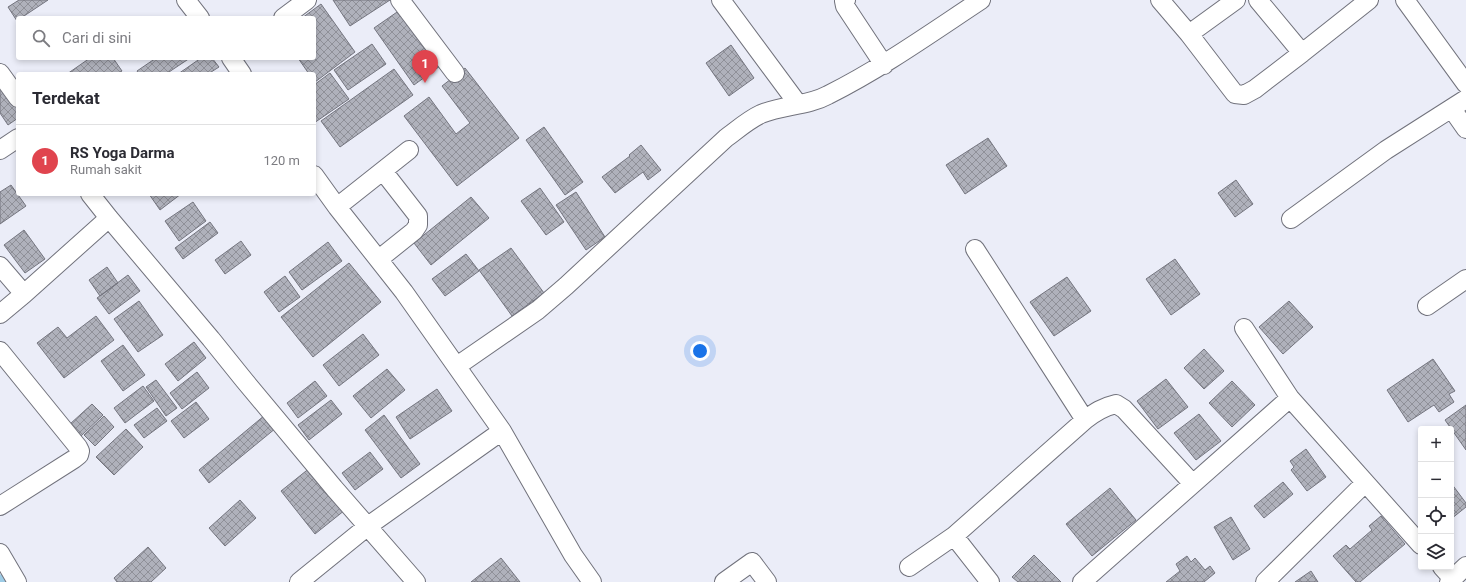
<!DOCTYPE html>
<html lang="id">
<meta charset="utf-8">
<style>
body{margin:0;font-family:Roboto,sans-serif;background:#f7f7f7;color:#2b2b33}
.controls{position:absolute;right:12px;bottom:12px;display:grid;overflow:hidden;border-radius:4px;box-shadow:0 2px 6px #0003}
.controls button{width:36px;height:36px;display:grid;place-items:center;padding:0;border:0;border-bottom:1px solid #e1e1e2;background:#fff;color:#2b2b33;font:20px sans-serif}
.you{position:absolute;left:700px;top:351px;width:14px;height:14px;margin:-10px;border:3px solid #fff;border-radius:50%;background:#1a73e8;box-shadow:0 0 0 6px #1a73e833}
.badge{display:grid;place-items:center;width:26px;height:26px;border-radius:50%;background:#357c86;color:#fff;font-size:13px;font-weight:700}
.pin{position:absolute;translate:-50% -33px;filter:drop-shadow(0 1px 2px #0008)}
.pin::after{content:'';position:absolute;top:21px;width:14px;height:12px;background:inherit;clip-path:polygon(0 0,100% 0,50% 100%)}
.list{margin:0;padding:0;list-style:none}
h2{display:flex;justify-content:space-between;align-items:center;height:52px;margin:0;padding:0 16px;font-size:17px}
h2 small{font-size:13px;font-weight:400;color:#7c7c81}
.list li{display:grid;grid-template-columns:26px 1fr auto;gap:12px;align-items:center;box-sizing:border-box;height:72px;padding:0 16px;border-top:1px solid #e1e1e2}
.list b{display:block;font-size:15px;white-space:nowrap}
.list p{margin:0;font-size:13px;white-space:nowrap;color:#7c7c81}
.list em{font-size:13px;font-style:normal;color:#7c7c81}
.icon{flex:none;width:22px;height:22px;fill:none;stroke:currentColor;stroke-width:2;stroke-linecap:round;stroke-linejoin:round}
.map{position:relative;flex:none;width:1466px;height:582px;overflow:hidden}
.search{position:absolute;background:#fff;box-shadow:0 2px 6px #0003;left:16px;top:16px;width:300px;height:44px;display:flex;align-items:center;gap:10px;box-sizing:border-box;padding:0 14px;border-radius:4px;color:#7c7c81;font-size:15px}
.panel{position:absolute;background:#fff;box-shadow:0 2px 6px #0003;left:16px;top:72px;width:300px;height:124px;border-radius:4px}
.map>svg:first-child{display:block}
</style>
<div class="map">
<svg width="1466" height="582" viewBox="0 0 1466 582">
<defs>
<pattern id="building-cross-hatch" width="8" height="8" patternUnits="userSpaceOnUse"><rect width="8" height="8" fill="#afb1bb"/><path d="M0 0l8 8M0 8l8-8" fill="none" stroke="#8f9098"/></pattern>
</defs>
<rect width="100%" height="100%" fill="#ebedf8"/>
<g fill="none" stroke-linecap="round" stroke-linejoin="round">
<!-- stream -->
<path stroke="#9dcce6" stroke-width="7" d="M 0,578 L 3,582"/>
</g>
<!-- building -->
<path fill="url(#building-cross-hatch)" stroke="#74757f" d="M 19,0 L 48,0 L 21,18 L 18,18 L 17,21 L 8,7 Z
M 333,0 L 390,0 L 350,26 Z
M 321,4 L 355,52 L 315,82 L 314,74 L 309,74 L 298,58 L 314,58 L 314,18 L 302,18 Z
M 400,10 L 440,66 L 414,85 L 374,28 Z
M 372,44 L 386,64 L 348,90 L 334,70 Z
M 731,45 L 754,78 L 729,96 L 706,63 Z
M 90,58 L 113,58 L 122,71 L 117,74 L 67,74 Z
M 156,58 L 190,58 L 166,74 L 139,74 L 137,71 Z
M 201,58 L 212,58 L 219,67 L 208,74 L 178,74 Z
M 465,68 L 519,138 L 457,186 L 404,116 L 429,97 L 456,134 L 470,123 L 442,86 Z
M 394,69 L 413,95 L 340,147 L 321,121 Z
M 330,73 L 349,99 L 314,123 L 314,85 Z
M 0,81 L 18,107 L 18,118 L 8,125 L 0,113 Z
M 544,127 L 583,182 L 565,195 L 526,140 Z
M 988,138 L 1007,166 L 965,194 L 946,165 Z
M 641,145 L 661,170 L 648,180 L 643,172 L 615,193 L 602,177 L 630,156 L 629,155 Z
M 1236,180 L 1253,204 L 1235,217 L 1218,193 Z
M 11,185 L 26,206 L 0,224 L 0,192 Z
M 540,188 L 564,222 L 546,235 L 521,201 Z
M 576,192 L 605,237 L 586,250 L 556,205 Z
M 149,194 L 181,194 L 160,210 Z
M 471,197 L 489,218 L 431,265 L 414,243 Z
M 193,202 L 206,221 L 179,241 L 165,221 Z
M 210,222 L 218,233 L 183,259 L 175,248 Z
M 24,230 L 45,259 L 25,273 L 4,245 Z
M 241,241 L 251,255 L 225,274 L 215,260 Z
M 328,242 L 342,261 L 302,290 L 289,272 Z
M 511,248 L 544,293 L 512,316 L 479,270 Z
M 466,254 L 479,271 L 445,296 L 432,279 Z
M 1175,259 L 1200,294 L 1171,315 L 1146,279 Z
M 349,263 L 381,302 L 313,357 L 281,317 Z
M 107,267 L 118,283 L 100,296 L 89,280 Z
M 128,275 L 140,291 L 109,314 L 97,298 Z
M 285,276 L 300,297 L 279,312 L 264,292 Z
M 1067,277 L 1091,311 L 1054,336 L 1030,302 Z
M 139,301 L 163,335 L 138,352 L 114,319 Z
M 1289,301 L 1313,327 L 1283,354 L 1259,327 Z
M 96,316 L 114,340 L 64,378 L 37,343 L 58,327 L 67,338 Z
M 363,334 L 379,355 L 339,386 L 323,365 Z
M 194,342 L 206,358 L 178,381 L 165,364 Z
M 123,345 L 145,375 L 123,391 L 101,361 Z
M 1204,349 L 1224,371 L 1204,389 L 1184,368 Z
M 1433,359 L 1455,391 L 1449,394 L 1454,402 L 1439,412 L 1434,405 L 1408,422 L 1387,390 Z
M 387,369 L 405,390 L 371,418 L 353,396 Z
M 197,372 L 209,388 L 182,409 L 170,393 Z
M 1166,379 L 1188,407 L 1158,429 L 1137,401 Z
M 156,380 L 177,408 L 166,416 L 146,387 Z
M 315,381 L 327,396 L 298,418 L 287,403 Z
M 1232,381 L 1255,405 L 1232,427 L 1209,403 Z
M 143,386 L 154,401 L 125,423 L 114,408 Z
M 437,389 L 452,411 L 410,439 L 396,417 Z
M 331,400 L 342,414 L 309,440 L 298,425 Z
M 196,402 L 209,419 L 184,438 L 171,421 Z
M 92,404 L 103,415 L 81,436 L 70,424 Z
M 1466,405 L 1466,450 L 1445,420 Z
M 157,408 L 167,421 L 144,438 L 134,425 Z
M 1199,414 L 1221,441 L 1196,460 L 1174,433 Z
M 265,415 L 276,428 L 209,483 L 199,470 Z
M 384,415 L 420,464 L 401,478 L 365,430 Z
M 104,416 L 114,427 L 95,446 L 84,435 Z
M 126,429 L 143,447 L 114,475 L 96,457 Z
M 1306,449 L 1326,477 L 1307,491 L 1291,470 L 1294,467 L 1290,461 Z
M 370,452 L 383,469 L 355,490 L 342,473 Z
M 311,467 L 345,510 L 315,534 L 281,491 Z
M 1283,482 L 1293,494 L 1264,518 L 1254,506 Z
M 1451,483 L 1466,503 L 1466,507 L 1451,519 Z
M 1110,488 L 1136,520 L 1092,556 L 1066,524 Z
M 240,500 L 256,518 L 225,546 L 209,528 Z
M 1381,516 L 1405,544 L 1360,582 L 1356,582 L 1333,556 L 1346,545 L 1350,549 L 1372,530 L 1369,526 Z
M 1231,517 L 1250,549 L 1233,560 L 1214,527 Z
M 148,547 L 166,568 L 151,582 L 117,582 L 114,578 Z
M 1034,555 L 1061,582 L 1018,582 L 1012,577 Z
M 1187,556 L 1191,562 L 1195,558 L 1205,570 L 1210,566 L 1215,573 L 1204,582 L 1166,582 L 1180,571 L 1176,564 Z
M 501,558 L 520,582 L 471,582 Z
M 1311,571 L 1318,582 L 1295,582 Z"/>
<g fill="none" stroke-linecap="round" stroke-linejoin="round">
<!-- minor casing -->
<g stroke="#71727c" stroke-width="20">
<path id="minor" d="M 186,0 L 200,18
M 400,0 L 455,73
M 721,0 L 798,104
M 846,0 L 844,1 L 845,6 L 884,65
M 1160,0 L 1189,34 L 1235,94 L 1244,95 L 1255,89 L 1302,53
M 1258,0 L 1302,53 L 1369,0
M 1405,0 L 1466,84
M 283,18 L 307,0
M 1189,34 L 1236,0
M 231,58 L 242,74
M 0,73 L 18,98
M 1452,109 L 1466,129
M 0,150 L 18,138
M 314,175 L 337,207 L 404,292 L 502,431 L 573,555 L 592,582
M 90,194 L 109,218 L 211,339 L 244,380 L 334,488 L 416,582
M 337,207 L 409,150
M 1291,219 L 1386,150 L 1466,99
M 975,249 L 1085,420
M 379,259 L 414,231 L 418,225 L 418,216 L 383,171
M 0,266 L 24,294
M 1427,306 L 1466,279
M 0,314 L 24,294 L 109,218
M 1244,328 L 1290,398 L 1421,545
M 0,351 L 78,447 L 80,451 L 79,455 L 74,459 L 0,506
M 457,366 L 538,310 L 566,286 L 726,138 C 737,130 748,120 761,114 C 783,105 808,106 828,95 C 882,68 931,33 981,0
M 954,536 L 990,582
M 0,553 L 17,582
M 909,567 L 954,536 L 1085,420 C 1095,412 1103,407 1116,404 L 1124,409 L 1193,484
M 1442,567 L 1453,579
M 299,582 L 368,526 L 502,431
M 724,582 L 752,562 L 767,582
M 1082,582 L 1290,398
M 1265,582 L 1365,483
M 1449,582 L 1466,566"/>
</g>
<!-- minor -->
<use href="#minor" stroke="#fff" stroke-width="18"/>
</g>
</svg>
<div class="controls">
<button>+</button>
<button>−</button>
<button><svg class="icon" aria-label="locate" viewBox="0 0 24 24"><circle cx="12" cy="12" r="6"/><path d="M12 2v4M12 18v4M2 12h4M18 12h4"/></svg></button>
<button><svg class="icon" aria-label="layers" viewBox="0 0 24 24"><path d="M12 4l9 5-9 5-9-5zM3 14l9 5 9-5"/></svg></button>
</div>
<div class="you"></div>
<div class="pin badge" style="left:425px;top:83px;background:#e0444e">1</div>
<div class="search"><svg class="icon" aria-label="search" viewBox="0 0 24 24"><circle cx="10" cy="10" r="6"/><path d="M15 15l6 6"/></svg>Cari di sini</div>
<section class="panel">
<h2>Terdekat<small></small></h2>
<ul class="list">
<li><span class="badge" style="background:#e0444e">1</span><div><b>RS Yoga Darma</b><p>Rumah sakit</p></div><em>120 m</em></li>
</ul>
</section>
</div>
